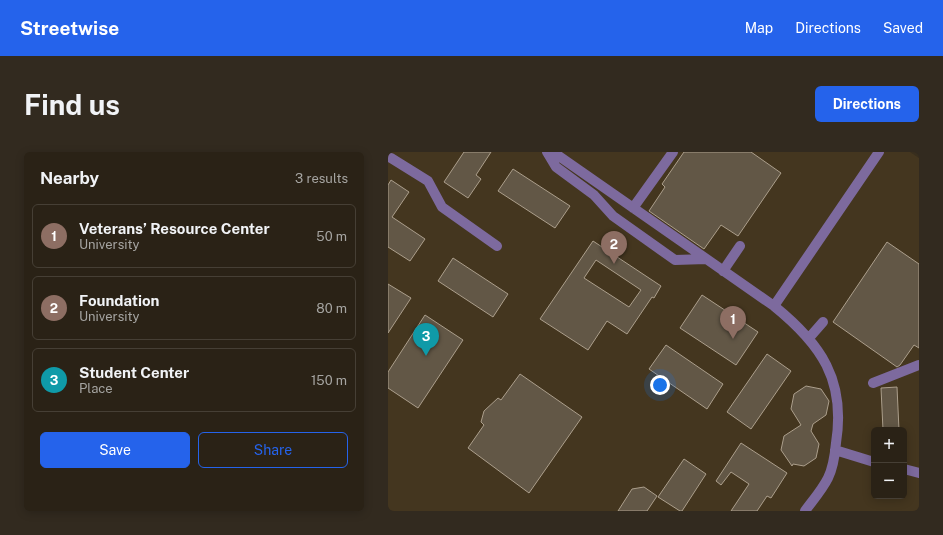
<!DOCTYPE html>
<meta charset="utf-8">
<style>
body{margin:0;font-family:"Public Sans",sans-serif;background:#322a1f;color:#f1f3f6}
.controls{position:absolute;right:12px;bottom:12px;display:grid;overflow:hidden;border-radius:6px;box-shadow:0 2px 10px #0003}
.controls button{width:36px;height:36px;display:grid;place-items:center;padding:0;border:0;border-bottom:1px solid #463f35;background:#2a2216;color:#f1f3f6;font:20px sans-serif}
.you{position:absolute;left:272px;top:233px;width:14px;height:14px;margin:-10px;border:3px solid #fff;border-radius:50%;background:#1a73e8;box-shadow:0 0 0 6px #1a73e833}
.badge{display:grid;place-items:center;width:26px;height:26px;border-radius:50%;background:#2563eb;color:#fff;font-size:13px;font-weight:700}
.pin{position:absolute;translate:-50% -33px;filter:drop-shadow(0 1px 2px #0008)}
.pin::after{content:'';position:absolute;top:21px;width:14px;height:12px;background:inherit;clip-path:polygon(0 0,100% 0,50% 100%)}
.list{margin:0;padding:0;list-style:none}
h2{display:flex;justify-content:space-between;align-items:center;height:52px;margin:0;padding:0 16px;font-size:17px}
h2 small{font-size:13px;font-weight:400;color:#a5a4a1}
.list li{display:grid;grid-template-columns:26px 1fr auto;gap:12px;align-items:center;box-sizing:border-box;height:64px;margin:0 8px 8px;padding:0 8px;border:1px solid #463f35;border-radius:6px}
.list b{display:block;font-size:15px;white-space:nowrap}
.list p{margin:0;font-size:13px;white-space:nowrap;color:#a5a4a1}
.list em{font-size:13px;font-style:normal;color:#a5a4a1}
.actions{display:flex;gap:8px;padding:12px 16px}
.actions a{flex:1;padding:9px 0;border:1px solid #2563eb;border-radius:6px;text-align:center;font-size:14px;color:#2563eb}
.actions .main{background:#2563eb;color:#fff}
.map{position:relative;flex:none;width:531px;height:359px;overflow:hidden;border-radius:6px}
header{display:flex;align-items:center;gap:24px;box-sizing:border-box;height:56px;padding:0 20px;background:#2563eb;color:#fff}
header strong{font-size:19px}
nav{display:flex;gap:22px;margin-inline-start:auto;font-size:14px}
.intro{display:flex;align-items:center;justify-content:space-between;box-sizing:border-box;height:96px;padding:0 24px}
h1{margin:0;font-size:28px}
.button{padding:10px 18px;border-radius:6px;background:#2563eb;color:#fff;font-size:14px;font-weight:700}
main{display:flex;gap:24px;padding:0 24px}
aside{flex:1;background:#2a2216;border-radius:6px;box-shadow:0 2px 10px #0003}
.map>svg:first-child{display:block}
</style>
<header>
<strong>Streetwise</strong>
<nav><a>Map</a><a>Directions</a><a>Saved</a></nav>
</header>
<div class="intro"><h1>Find us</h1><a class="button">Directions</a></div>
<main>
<aside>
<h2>Nearby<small>3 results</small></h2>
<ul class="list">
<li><span class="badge" style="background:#8d6e63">1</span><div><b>Veterans’ Resource Center</b><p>University</p></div><em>50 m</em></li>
<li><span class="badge" style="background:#8d6e63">2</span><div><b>Foundation</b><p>University</p></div><em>80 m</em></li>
<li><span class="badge" style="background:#0f9aa8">3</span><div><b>Student Center</b><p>Place</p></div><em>150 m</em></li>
</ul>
<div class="actions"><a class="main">Save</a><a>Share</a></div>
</aside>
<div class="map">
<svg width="531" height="359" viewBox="0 0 531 359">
<rect width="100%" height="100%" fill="#382e1e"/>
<!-- built -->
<path fill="#44361f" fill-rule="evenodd" d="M 0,0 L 522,0 L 531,6 L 531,359 L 0,359 ZM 486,278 L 516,278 L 516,344 L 486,344 Z"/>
<!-- building -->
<path fill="#625746" stroke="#ac9f8c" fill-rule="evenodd" d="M 76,0 L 103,0 L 88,23 L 93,27 L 80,46 L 56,30 Z
M 296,0 L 363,0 L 393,21 L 350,84 L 333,73 L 316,97 L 261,59 L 277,35 L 274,32 Z
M 125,17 L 182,54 L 167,76 L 110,39 Z
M 3,28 L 21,40 L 4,65 L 37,87 L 22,109 L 0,95 L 0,33 Z
M 205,89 L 273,134 L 266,146 L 264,145 L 239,182 L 219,169 L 200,198 L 152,167 ZM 208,108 L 253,138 L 241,155 L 196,126 Z
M 499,90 L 531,112 L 531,196 L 526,193 L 512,213 L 509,215 L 445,170 Z
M 65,106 L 120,142 L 105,165 L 50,129 Z
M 0,132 L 23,146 L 0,181 Z
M 314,143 L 370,180 L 348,213 L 292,176 Z
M 37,163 L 75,188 L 30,256 L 0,236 L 0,220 Z
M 278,193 L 335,232 L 319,257 L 261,217 Z
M 379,202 L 403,219 L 363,277 L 339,260 Z
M 132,222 L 194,265 L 141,341 L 80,296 L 96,273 L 93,270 L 96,259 L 110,246 L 113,248 Z
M 418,234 L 433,237 L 441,249 L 438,263 L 425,272 L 423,279 L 431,292 L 428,306 L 416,314 L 405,312 L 404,314 L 393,298 L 396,284 L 413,273 L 403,257 L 406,242 Z
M 509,235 L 511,278 L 495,278 L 493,236 Z
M 353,291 L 399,321 L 383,346 L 379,344 L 369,359 L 343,359 L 361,332 L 343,320 L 333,333 L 328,329 Z
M 296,307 L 318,322 L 294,359 L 292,359 L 270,345 Z
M 256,335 L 269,344 L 259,359 L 230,359 L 244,337 Z"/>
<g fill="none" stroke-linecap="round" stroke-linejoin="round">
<!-- minor -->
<path stroke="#7d6a9e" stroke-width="10" d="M 159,0 L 168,15 L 206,43 L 225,64 L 287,108 L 318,107
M 165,0 L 386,154 C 433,192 458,228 448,291 C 447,302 445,316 440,326 C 434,338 425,348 417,359
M 3,6 L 40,29 L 54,55 L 109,94
M 245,56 L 285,0
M 335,119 L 352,94
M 386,154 L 491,0
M 421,186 L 435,170
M 485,231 L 531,213
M 447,298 L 486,310
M 516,317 L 531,321"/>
</g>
</svg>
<div class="controls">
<button>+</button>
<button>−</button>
</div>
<div class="you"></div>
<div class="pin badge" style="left:345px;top:187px;background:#8d6e63">1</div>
<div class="pin badge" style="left:226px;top:112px;background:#8d6e63">2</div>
<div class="pin badge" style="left:38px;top:204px;background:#0f9aa8">3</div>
</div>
</main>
